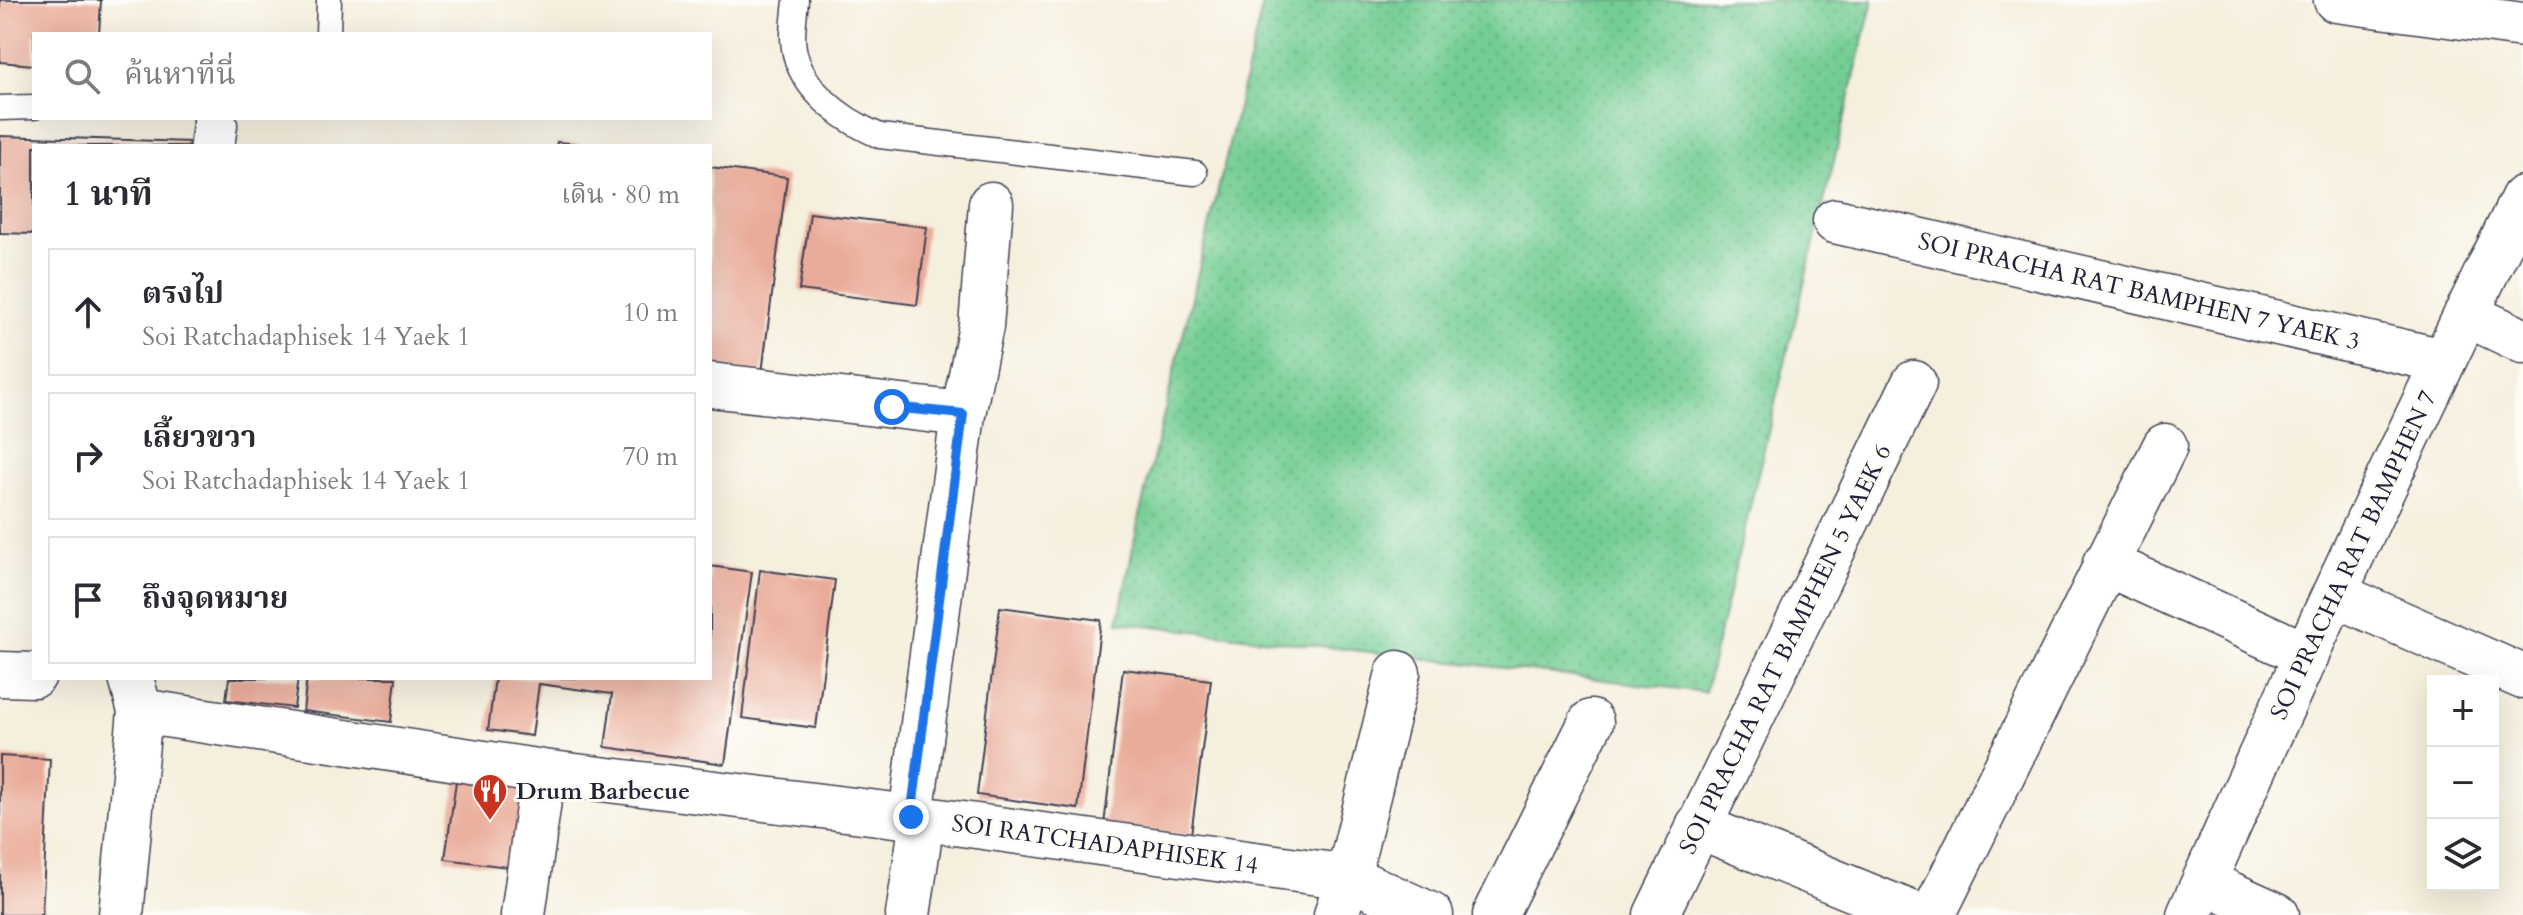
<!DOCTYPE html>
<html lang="th">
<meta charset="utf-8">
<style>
body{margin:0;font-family:Cardo,"Noto Serif Thai",serif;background:#f7f7f7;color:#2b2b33}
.controls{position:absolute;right:24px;bottom:24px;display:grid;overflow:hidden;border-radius:0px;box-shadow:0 8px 32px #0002}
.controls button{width:72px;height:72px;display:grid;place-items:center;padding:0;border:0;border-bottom:2px solid #e1e1e2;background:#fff;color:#2b2b33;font:40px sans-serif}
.stop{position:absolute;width:24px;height:24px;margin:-18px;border:6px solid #1a73e8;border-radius:50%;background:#fff}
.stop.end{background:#1a73e8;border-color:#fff;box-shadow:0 2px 8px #0008}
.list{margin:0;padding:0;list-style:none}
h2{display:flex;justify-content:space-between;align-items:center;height:104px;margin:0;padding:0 32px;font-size:34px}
h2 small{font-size:26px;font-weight:400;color:#7c7c81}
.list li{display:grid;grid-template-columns:52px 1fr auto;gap:24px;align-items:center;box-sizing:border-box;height:128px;margin:0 16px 16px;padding:0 16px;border:2px solid #e1e1e2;border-radius:0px}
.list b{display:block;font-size:30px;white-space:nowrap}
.list p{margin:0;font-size:26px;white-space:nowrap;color:#7c7c81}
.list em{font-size:26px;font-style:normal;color:#7c7c81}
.icon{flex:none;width:44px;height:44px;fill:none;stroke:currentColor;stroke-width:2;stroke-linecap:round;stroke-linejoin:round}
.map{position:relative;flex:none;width:2523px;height:915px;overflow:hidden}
.search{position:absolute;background:#fff;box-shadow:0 8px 32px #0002;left:32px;top:32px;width:680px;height:88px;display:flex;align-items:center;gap:20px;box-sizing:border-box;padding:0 28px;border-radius:0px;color:#7c7c81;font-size:30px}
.panel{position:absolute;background:#fff;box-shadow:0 8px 32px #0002;left:32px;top:144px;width:680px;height:536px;border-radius:0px}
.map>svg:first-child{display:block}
</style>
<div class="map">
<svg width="2523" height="915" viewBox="0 0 2523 915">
<defs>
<pattern id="grass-dots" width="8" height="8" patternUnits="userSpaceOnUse" patternTransform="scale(2)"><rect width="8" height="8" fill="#73cd94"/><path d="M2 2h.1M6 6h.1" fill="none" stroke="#63b080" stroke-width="1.8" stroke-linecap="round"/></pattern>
</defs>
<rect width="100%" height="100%" fill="#fdfcf7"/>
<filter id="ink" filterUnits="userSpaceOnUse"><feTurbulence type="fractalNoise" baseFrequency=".0125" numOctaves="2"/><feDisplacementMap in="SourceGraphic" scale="16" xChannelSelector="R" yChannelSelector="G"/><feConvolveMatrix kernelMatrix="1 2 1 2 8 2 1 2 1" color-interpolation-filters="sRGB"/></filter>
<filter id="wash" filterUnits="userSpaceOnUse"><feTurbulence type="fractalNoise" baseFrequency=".006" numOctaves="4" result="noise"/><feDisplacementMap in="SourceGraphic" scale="32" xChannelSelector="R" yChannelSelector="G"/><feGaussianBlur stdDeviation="1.8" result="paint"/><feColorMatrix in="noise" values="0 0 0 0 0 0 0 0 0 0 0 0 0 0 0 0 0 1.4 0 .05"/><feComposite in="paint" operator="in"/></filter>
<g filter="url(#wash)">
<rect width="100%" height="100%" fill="#f5efdd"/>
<!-- grass -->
<path fill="url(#grass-dots)" stroke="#4a7868" stroke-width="2" d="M 1264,0 L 1873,0 L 1705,692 L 1118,622 L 1140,513 Z"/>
<g id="blocks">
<!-- building -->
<path fill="#eaac9a" d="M 0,0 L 101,0 L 99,34 L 34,34 L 34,65 L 0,62 Z
M 0,136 L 191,142 L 191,146 L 34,146 L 34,234 L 0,233 Z
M 557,142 L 578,144 L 578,146 L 556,146 Z
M 710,167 L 787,177 L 762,373 L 710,366 Z
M 810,213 L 927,227 L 917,305 L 799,290 Z
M 710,566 L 752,572 L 725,764 L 605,747 L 612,694 L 539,684 L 532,736 L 488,730 L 495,678 L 710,678 Z
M 760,570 L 835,580 L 816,728 L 742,718 Z
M 1000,607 L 1101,620 L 1078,809 L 977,795 Z
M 1123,669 L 1211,680 L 1191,835 L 1104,825 Z
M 229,678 L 298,678 L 294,708 L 226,700 Z
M 307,678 L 396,678 L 391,722 L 303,711 Z
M 0,756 L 50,759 L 42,915 L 0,915 Z
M 457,774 L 534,784 L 523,869 L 445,859 Z"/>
</g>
</g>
<g filter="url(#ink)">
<use href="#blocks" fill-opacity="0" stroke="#424153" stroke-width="2"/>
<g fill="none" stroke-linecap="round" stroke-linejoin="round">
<!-- service casing -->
<g stroke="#424153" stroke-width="27">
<path id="service" d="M 796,0 C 795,12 793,25 793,38 C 794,85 840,119 880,136 L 1195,173
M 328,34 L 329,0
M 0,108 L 34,107"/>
</g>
<!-- minor casing -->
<g stroke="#424153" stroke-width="47">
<path id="minor" d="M 2336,0 L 2523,25
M 212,146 L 215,125
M 1835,221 L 2443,361
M 2466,314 L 2523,341
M 710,385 L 963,414 L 911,817
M 963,414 L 981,326 L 991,204
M 2105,563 L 2307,655
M 2334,594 L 2523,677
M 0,674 L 34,675
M 140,711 L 543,772 L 911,817 L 1348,877 L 1431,915
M 1698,826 L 1916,915
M 2204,882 L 2277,915
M 121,915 L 140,711 L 131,678
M 523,915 L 543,772
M 908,915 L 922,820
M 1336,915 L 1348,877 L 1398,673
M 1495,915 L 1591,722
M 1656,915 L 1914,383
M 1933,915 L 2165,446
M 2189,915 C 2296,674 2406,435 2523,198"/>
</g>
<!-- service -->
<use href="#service" stroke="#fff" stroke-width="24"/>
<!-- minor -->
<use href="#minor" stroke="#fff" stroke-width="44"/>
</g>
</g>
<g fill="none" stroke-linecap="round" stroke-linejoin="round" filter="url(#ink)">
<!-- route -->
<path stroke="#1a73e8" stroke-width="10" d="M 892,407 L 963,414 L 911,817"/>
</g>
<!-- icons -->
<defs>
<g id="restaurant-pin" transform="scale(1.8)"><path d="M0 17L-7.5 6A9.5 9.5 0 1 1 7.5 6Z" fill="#c8321e" stroke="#fdfcf7"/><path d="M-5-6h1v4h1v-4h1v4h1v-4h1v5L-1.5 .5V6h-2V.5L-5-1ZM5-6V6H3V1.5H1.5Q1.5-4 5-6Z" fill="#fff"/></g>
</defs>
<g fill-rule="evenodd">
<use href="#restaurant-pin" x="490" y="791"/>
</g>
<g text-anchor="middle" stroke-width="6" stroke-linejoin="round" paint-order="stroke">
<!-- street labels -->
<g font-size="24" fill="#22223b" stroke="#fdfcf7">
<text transform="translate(2139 291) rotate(13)" y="8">SOI PRACHA RAT BAMPHEN 7 YAEK 3</text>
<text transform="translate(2353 555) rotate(-65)" y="8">SOI PRACHA RAT BAMPHEN 7</text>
<text transform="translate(1785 649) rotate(-64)" y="8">SOI PRACHA RAT BAMPHEN 5 YAEK 6</text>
<text transform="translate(1105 844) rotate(8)" y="8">SOI RATCHADAPHISEK 14</text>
</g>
<!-- poi labels -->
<g font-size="24" font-weight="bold" fill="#22223b" stroke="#fdfcf7" text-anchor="start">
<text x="516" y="799">Drum Barbecue</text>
</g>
</g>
</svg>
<div class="controls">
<button>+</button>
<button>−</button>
<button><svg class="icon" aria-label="layers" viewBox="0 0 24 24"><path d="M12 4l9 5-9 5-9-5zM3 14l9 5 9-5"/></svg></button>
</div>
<div class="stop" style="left:892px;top:407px"></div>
<div class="stop end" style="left:911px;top:817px"></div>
<div class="search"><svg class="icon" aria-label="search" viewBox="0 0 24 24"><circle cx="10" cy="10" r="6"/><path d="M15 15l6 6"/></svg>ค้นหาที่นี่</div>
<section class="panel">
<h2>1 นาที<small>เดิน · 80 m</small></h2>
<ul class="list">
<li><svg class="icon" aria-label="ahead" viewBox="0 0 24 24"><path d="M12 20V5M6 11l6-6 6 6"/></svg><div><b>ตรงไป</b><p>Soi Ratchadaphisek 14 Yaek 1</p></div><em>10 m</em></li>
<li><svg class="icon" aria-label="right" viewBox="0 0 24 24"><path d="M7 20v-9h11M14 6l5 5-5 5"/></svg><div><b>เลี้ยวขวา</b><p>Soi Ratchadaphisek 14 Yaek 1</p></div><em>70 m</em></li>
<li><svg class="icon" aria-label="arrive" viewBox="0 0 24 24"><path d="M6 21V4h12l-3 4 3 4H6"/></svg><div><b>ถึงจุดหมาย</b></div></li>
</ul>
</section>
</div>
